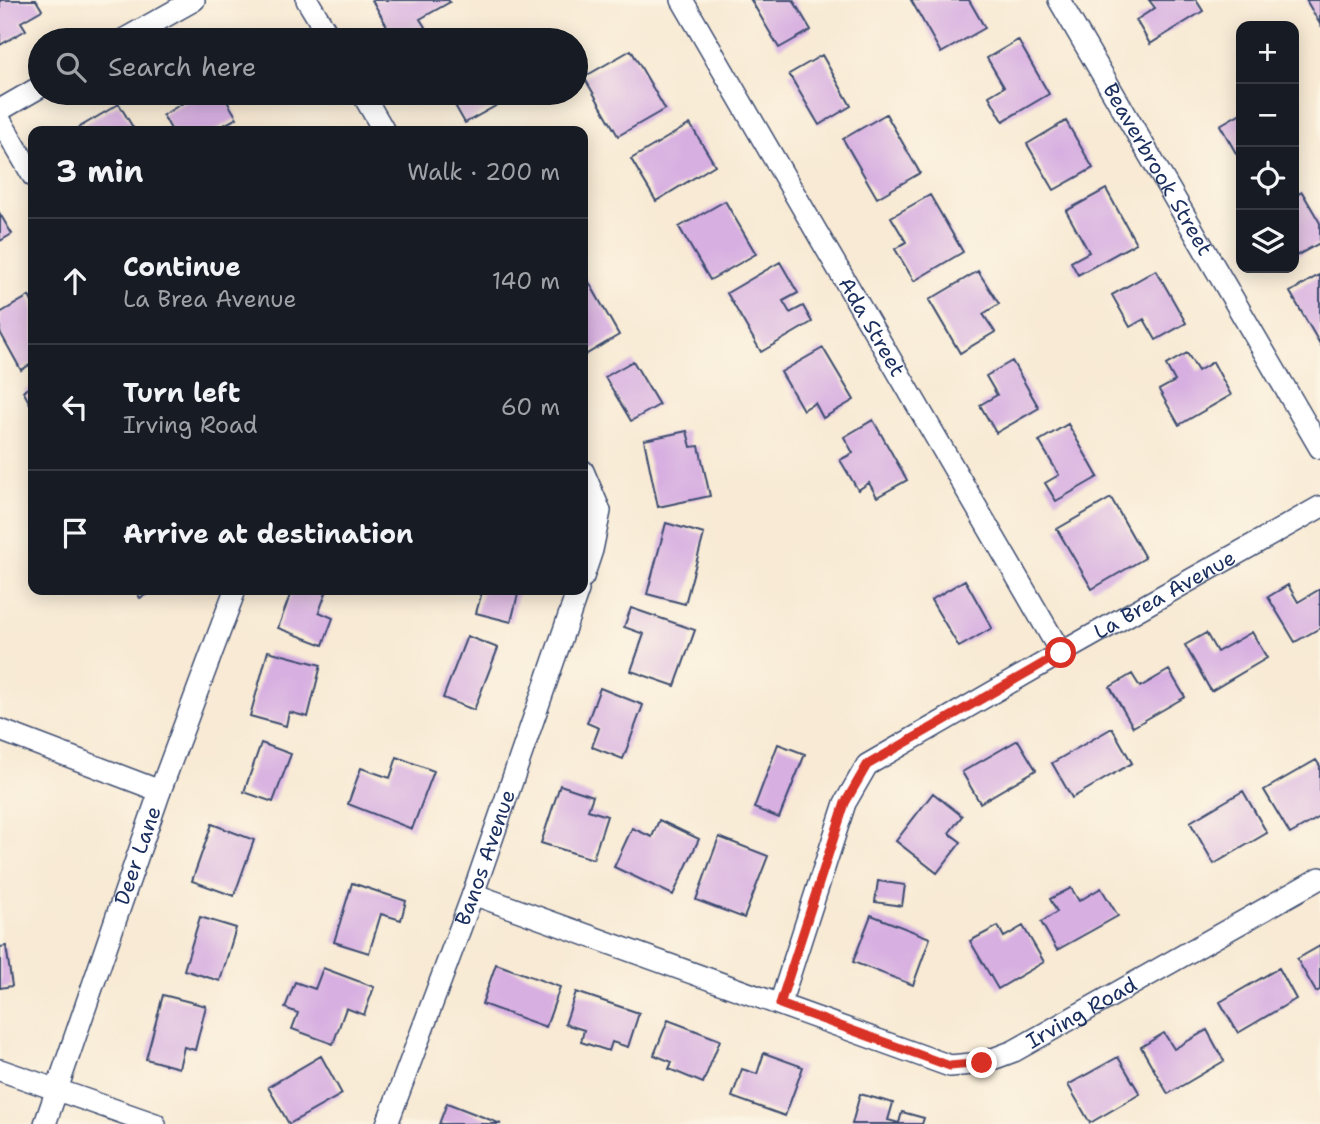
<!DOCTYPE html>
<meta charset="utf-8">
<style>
body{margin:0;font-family:"Shantell Sans",sans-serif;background:#242831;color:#f1f3f6}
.controls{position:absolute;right:21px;top:21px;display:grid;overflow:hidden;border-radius:14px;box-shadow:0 4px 18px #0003}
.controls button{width:63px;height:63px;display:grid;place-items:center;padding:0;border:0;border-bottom:2px solid #363941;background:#171b24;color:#f1f3f6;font:35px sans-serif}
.stop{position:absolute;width:21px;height:21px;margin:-16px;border:5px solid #d93025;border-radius:50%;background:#fff}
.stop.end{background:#d93025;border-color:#fff;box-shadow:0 2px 7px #0008}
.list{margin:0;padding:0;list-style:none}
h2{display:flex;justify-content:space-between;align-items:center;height:91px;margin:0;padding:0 28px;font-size:30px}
h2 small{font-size:23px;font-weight:400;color:#9ea1a6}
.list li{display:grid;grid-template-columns:46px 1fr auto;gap:21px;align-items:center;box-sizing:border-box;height:126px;padding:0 28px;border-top:2px solid #363941}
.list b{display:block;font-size:26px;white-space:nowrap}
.list p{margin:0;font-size:23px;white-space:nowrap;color:#9ea1a6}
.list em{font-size:23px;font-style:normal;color:#9ea1a6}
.icon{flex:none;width:38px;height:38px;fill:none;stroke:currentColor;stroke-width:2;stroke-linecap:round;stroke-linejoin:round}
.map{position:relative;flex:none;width:1320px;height:1124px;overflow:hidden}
.search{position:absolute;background:#171b24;box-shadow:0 4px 18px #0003;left:28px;top:28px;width:560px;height:77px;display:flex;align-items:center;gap:18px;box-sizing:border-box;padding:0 24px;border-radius:38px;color:#9ea1a6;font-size:26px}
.panel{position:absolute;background:#171b24;box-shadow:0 4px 18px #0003;left:28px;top:126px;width:560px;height:469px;border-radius:14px}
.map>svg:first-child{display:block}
</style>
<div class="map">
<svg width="1320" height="1124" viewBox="0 0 1320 1124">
<rect width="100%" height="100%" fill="#fcf5e5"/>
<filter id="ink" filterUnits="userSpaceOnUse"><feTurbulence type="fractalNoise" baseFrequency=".0143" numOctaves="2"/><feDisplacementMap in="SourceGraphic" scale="14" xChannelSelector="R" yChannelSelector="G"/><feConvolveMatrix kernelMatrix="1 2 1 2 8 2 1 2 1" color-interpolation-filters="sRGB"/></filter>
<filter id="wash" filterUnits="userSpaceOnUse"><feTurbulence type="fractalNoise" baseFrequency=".00686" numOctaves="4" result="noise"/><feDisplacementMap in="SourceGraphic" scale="28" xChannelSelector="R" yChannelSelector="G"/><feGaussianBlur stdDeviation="1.57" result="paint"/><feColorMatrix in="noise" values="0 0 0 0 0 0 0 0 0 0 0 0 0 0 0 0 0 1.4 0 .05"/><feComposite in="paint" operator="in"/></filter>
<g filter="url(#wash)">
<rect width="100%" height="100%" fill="#f8ead4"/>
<g id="blocks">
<!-- building -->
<path fill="#d7afe1" d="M 0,0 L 36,0 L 42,10 L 21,22 L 26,30 L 0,45 Z
M 372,0 L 448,0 L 450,2 L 420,19 L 432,38 L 429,40 L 395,40 Z
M 751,0 L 793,0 L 811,30 L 779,48 Z
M 911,0 L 969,0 L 985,28 L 941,53 Z
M 1149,0 L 1196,0 L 1203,11 L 1150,44 L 1136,20 L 1155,8 Z
M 1306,0 L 1320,0 L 1320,24 Z
M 1018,40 L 1049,94 L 1003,121 L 989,96 L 1004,87 L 987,58 Z
M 631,50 L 665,109 L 618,136 L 584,77 Z
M 822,55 L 851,106 L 819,125 L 789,74 Z
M 200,93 L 222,93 L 237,118 L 213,131 L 172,131 L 163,115 Z
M 425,93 L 447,93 L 431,102 Z
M 448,93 L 502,93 L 506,100 L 465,123 Z
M 119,104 L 135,131 L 73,131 Z
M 1241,113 L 1241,162 L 1220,125 Z
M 886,114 L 920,173 L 877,198 L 843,139 Z
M 1066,121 L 1093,168 L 1054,190 L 1027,144 Z
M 690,124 L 715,165 L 656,201 L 631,159 Z
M 1106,189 L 1136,243 L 1078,275 L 1071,262 L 1089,252 L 1066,211 Z
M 1302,192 L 1320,223 L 1320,243 L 1296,256 L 1294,253 L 1294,196 Z
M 930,195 L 963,252 L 914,281 L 895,249 L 906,242 L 891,217 Z
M 725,201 L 756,254 L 710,280 L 679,227 Z
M 0,214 L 12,234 L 0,241 Z
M 780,262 L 798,293 L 783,301 L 790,313 L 803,306 L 812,322 L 761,352 L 727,293 Z
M 1156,270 L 1186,323 L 1156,340 L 1144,319 L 1130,327 L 1112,295 Z
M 978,271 L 999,304 L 983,314 L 995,332 L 960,353 L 929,300 Z
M 1319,275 L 1320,278 L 1320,344 L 1290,292 Z
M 586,277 L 619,335 L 585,355 L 583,351 L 583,278 Z
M 29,296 L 33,304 L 33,363 L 21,370 L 0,332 L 0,313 Z
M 823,348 L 854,400 L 823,418 L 815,403 L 803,410 L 781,372 Z
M 1187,353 L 1198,371 L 1213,362 L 1231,395 L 1179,425 L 1159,390 L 1175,381 L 1166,365 Z
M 633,361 L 659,405 L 631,421 L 605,377 Z
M 1012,361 L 1039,408 L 996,433 L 980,405 L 997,395 L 986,376 Z
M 33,385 L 33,409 L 23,391 Z
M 873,420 L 907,480 L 877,497 L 869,483 L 858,490 L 840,460 L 853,453 L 844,437 Z
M 1068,424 L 1098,477 L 1056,501 L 1045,483 L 1059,475 L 1039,441 Z
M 687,431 L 691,447 L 699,446 L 710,496 L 658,507 L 644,440 Z
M 1111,498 L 1145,558 L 1092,589 L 1057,529 Z
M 666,523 L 704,534 L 685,604 L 647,594 Z
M 965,580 L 992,628 L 959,647 L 931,600 Z
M 1288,585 L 1298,602 L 1320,589 L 1320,628 L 1295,642 L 1268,597 Z
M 135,590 L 155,590 L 140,598 Z
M 292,590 L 327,590 L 319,612 L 333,618 L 323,645 L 278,628 Z
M 475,590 L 519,590 L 511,622 L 476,613 L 482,592 Z
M 631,608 L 695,630 L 675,686 L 631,671 L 644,634 L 624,627 Z
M 1252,632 L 1267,658 L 1211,691 L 1185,645 L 1206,633 L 1217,652 Z
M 467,636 L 498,648 L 474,710 L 443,698 Z
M 268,651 L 321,665 L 308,717 L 289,712 L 286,726 L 250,716 Z
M 1169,670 L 1185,697 L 1133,727 L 1110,687 L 1132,674 L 1140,687 Z
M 600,688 L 643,705 L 623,759 L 592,747 L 599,728 L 587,723 Z
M 1112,728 L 1132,763 L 1072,798 L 1052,763 Z
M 1018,740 L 1036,770 L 980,803 L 962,772 Z
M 261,743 L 291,754 L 273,802 L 244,792 Z
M 778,744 L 805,754 L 779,818 L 754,808 Z
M 397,757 L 434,771 L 412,829 L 348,804 L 361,768 L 390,778 Z
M 1316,760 L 1320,766 L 1320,817 L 1290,834 L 1264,790 Z
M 560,785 L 593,796 L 588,810 L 607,816 L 593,859 L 541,843 Z
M 1243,791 L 1267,833 L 1214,864 L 1190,822 Z
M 933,793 L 962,816 L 949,833 L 961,842 L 937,873 L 896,841 Z
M 659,820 L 699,839 L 673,895 L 614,867 L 632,828 L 652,837 Z
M 212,824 L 254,840 L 234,896 L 192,881 Z
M 719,837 L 768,856 L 744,918 L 696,900 Z
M 878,881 L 905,885 L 902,906 L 875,902 Z
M 352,883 L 406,901 L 401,920 L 381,914 L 369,953 L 334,942 Z
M 1071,888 L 1079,901 L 1101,888 L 1118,916 L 1057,950 L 1041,922 L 1057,912 L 1050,899 Z
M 871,915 L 930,938 L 913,985 L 853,962 Z
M 200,917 L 236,928 L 220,981 L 184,970 Z
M 998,926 L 1004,937 L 1023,926 L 1044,962 L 998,989 L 970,941 Z
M 6,946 L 12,986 L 0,988 L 0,947 Z
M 1320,946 L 1320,990 L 1316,992 L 1297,959 Z
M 496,964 L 560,987 L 546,1027 L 482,1004 Z
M 323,968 L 374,987 L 364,1015 L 346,1008 L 333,1044 L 292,1029 L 298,1013 L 285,1008 L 295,982 L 315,989 Z
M 1279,968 L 1296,999 L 1238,1033 L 1220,1002 Z
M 576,992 L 639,1013 L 628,1047 L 612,1042 L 609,1051 L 581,1042 L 584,1030 L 565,1024 Z
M 163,995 L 206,1006 L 195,1050 L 184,1047 L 179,1068 L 146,1059 Z
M 668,1020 L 720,1040 L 703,1083 L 669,1069 L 672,1062 L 654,1055 Z
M 1207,1030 L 1224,1061 L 1168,1094 L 1141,1047 L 1164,1033 L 1174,1049 Z
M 764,1053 L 803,1067 L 785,1116 L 732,1097 L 742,1069 L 757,1074 Z
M 321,1056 L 342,1094 L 289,1124 L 268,1087 Z
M 1118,1057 L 1140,1094 L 1090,1123 L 1068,1085 Z
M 860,1094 L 893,1103 L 888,1120 L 899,1123 L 902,1112 L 924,1118 L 922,1124 L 852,1124 Z
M 447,1103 L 501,1124 L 439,1124 Z"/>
</g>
</g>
<g filter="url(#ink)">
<use href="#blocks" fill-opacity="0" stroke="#3c4b70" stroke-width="2"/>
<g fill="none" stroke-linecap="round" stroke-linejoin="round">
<!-- street casing -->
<g stroke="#3c4b70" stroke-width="24">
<g id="street">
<path d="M 307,0 L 331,40"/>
<path id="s1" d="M 682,0 L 1061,653"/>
<path id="s2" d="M 1059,0 L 1320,448"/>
<path d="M 123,40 L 194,0"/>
<path d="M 362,93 L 384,131"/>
<path d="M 0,110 L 40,87"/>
<path d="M 0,120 L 33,176"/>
<path d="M 583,471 L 600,511 L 592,550 L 583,577"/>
<path d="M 0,730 L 160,791"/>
<path id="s3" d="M 473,894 L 950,1066 L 982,1063 L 1014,1051 L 1320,878"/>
<path id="s4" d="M 780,1004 L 845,803 L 867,765 L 1061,653 L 1320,507"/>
<path d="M 0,1070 L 155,1124"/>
<path id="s5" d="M 45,1124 L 160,791 L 235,590"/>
<path id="s6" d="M 387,1124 L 473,894 L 578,590"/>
</g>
</g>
<!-- street -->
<use href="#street" stroke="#fff" stroke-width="21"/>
</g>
</g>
<g fill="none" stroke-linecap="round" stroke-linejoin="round" filter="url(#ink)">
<!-- route -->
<path stroke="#d93025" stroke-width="9" d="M 982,1063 L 950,1066 L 780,1004 L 845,803 L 867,765 L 1061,653"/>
</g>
<g text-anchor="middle" stroke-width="7" stroke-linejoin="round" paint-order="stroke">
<!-- street labels -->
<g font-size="21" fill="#1b2f5e" stroke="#fcf5e5">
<text dy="7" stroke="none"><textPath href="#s2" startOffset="196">Beaverbrook Street</textPath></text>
<text dy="7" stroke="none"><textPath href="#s1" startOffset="378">Ada Street</textPath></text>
<text dy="7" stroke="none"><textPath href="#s4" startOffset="598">La Brea Avenue</textPath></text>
<text dy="7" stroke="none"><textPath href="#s5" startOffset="284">Deer Lane</textPath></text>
<text dy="7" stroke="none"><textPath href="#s6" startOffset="284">Banos Avenue</textPath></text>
<text dy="7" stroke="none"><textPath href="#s3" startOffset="651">Irving Road</textPath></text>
</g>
</g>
</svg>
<div class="controls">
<button>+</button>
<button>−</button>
<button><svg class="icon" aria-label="locate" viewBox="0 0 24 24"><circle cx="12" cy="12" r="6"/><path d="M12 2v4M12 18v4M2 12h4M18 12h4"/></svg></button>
<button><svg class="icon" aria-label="layers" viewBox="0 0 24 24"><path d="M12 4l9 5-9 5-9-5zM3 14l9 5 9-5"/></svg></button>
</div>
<div class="stop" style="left:1061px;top:653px"></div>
<div class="stop end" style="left:982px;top:1063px"></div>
<div class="search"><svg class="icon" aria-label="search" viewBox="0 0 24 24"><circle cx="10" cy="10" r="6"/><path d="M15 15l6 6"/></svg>Search here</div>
<section class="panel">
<h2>3 min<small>Walk · 200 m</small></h2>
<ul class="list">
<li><svg class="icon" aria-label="ahead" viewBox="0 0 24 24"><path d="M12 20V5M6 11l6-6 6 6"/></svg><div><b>Continue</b><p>La Brea Avenue</p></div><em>140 m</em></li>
<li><svg class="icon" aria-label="left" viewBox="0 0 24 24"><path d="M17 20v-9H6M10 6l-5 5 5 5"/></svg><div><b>Turn left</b><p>Irving Road</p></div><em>60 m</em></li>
<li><svg class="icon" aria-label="arrive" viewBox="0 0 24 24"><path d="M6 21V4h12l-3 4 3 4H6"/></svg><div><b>Arrive at destination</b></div></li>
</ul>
</section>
</div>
